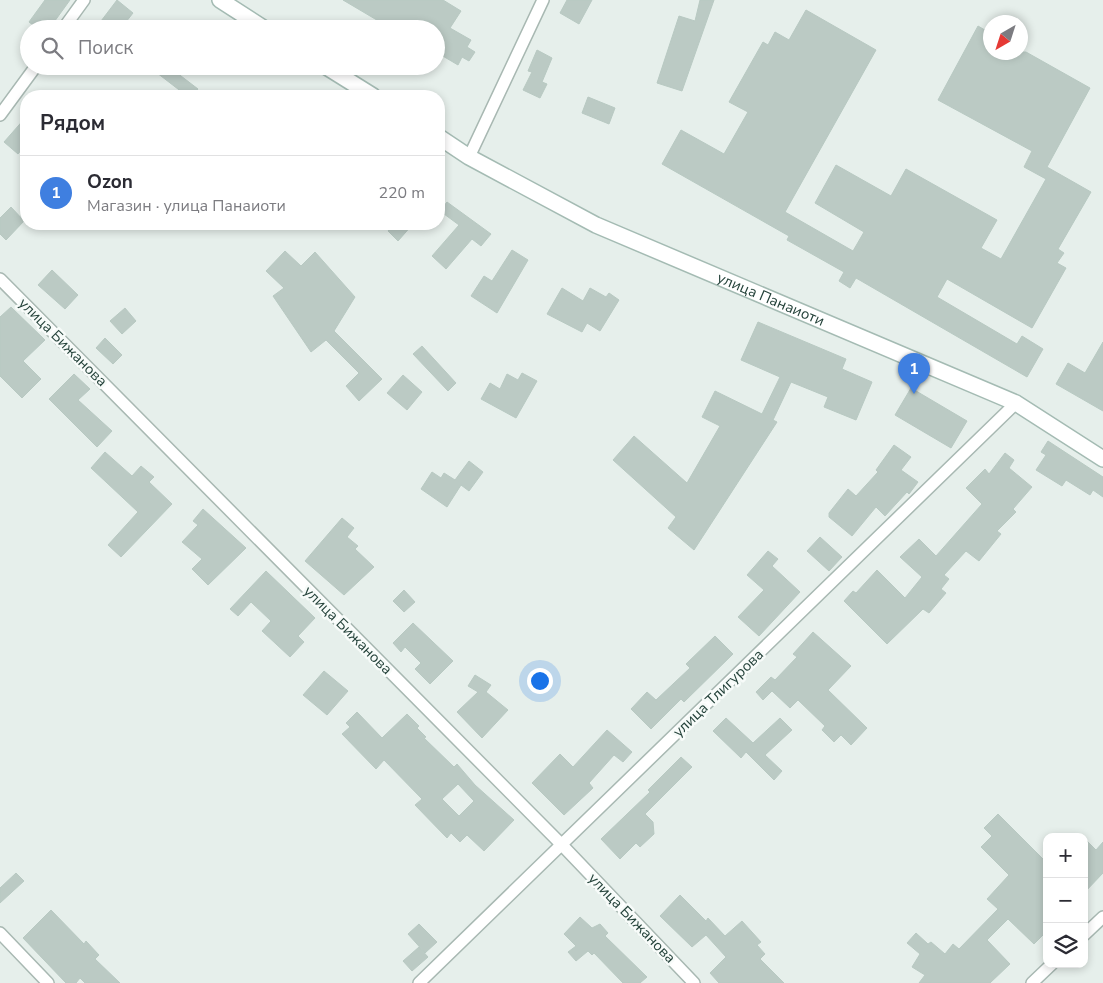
<!DOCTYPE html>
<html lang="ru">
<meta charset="utf-8">
<style>
body{margin:0;font-family:"Nunito Sans",sans-serif;background:#f7f7f7;color:#2b2b33}
.controls{position:absolute;right:15px;bottom:15px;display:grid;overflow:hidden;border-radius:10px;box-shadow:0 2px 8px #0003}
.controls button{width:45px;height:45px;display:grid;place-items:center;padding:0;border:0;border-bottom:1px solid #e1e1e2;background:#fff;color:#2b2b33;font:25px sans-serif}
.compass{position:absolute;left:983px;top:15px;width:45px;height:45px;border-radius:50%;background:#fff;box-shadow:0 2px 8px #0003;rotate:219deg}
.you{position:absolute;left:539px;top:680px;width:18px;height:18px;margin:-12px;border:4px solid #fff;border-radius:50%;background:#1a73e8;box-shadow:0 0 0 8px #1a73e833}
.badge{display:grid;place-items:center;width:32px;height:32px;border-radius:50%;background:#1a73e8;color:#fff;font-size:16px;font-weight:700}
.pin{position:absolute;translate:-50% -41px;filter:drop-shadow(0 1px 2px #0008)}
.pin::after{content:'';position:absolute;top:26px;width:18px;height:15px;background:inherit;clip-path:polygon(0 0,100% 0,50% 100%)}
.list{margin:0;padding:0;list-style:none}
h2{display:flex;justify-content:space-between;align-items:center;height:65px;margin:0;padding:0 20px;font-size:21px}
h2 small{font-size:16px;font-weight:400;color:#7c7c81}
.list li{display:grid;grid-template-columns:32px 1fr auto;gap:15px;align-items:center;box-sizing:border-box;height:75px;padding:0 20px;border-top:1px solid #e1e1e2}
.list b{display:block;font-size:19px;white-space:nowrap}
.list p{margin:0;font-size:16px;white-space:nowrap;color:#7c7c81}
.list em{font-size:16px;font-style:normal;color:#7c7c81}
.icon{flex:none;width:28px;height:28px;fill:none;stroke:currentColor;stroke-width:2;stroke-linecap:round;stroke-linejoin:round}
.map{position:relative;flex:none;width:1103px;height:983px;overflow:hidden}
.search{position:absolute;background:#fff;box-shadow:0 2px 8px #0003;left:20px;top:20px;width:425px;height:55px;display:flex;align-items:center;gap:12px;box-sizing:border-box;padding:0 18px;border-radius:28px;color:#7c7c81;font-size:19px}
.panel{position:absolute;background:#fff;box-shadow:0 2px 8px #0003;left:20px;top:90px;width:425px;height:140px;border-radius:20px}
.map>svg:first-child{display:block}
</style>
<div class="map">
<svg width="1103" height="983" viewBox="0 0 1103 983">
<rect width="100%" height="100%" fill="#e6efeb"/>
<!-- building -->
<path fill="#bbcac4" stroke="#b8c9c2" fill-rule="evenodd" d="M 45,0 L 70,0 L 49,29 L 38,29 L 29,22 Z
M 117,0 L 133,13 L 122,27 L 116,22 L 111,29 L 95,29 Z
M 343,0 L 443,0 L 461,11 L 450,28 L 471,40 L 467,47 L 475,52 L 469,61 L 462,57 L 458,65 L 436,52 L 436,29 L 392,29 Z
M 567,0 L 592,0 L 579,24 L 560,13 Z
M 700,0 L 714,0 L 682,91 L 657,83 L 679,16 L 695,21 Z
M 806,10 L 876,50 L 785,212 L 853,251 L 864,232 L 815,203 L 836,165 L 891,196 L 906,169 L 997,220 L 981,248 L 1001,259 L 1046,179 L 1024,167 L 1032,151 L 938,100 L 978,26 L 990,33 L 990,52 L 1026,52 L 1090,88 L 1047,167 L 1091,192 L 1058,249 L 1064,253 L 1057,263 L 1066,268 L 1032,328 L 947,279 L 937,297 L 1017,344 L 1022,336 L 1043,349 L 1027,377 L 856,278 L 850,288 L 839,281 L 844,272 L 787,240 L 789,236 L 662,164 L 681,130 L 724,154 L 748,112 L 729,102 L 763,42 L 768,45 L 775,32 L 789,40 Z
M 537,50 L 552,58 L 542,82 L 547,84 L 540,98 L 523,90 L 532,72 L 528,71 Z
M 148,66 L 168,66 L 198,89 L 192,96 L 187,96 Z
M 588,97 L 615,108 L 609,124 L 582,113 Z
M 26,117 L 26,144 L 18,154 L 4,142 Z
M 447,202 L 491,234 L 481,246 L 472,239 L 446,269 L 432,256 L 459,225 L 440,211 Z
M 11,207 L 24,221 L 6,240 L 0,234 L 0,218 Z
M 394,224 L 413,224 L 398,241 L 388,231 Z
M 512,250 L 528,260 L 497,313 L 471,296 L 484,276 L 492,281 Z
M 285,251 L 301,266 L 315,252 L 355,297 L 334,331 L 382,379 L 359,401 L 346,386 L 359,373 L 326,340 L 311,352 L 273,296 L 284,288 L 266,271 Z
M 52,270 L 78,295 L 65,309 L 38,285 Z
M 562,288 L 583,301 L 590,288 L 606,297 L 609,293 L 619,300 L 600,331 L 587,323 L 582,332 L 547,314 Z
M 11,307 L 45,340 L 23,361 L 41,379 L 22,398 L 0,376 L 0,317 Z
M 125,308 L 136,321 L 122,334 L 110,321 Z
M 758,322 L 846,359 L 842,369 L 872,382 L 856,420 L 824,407 L 828,397 L 791,382 L 773,420 L 777,422 L 694,550 L 668,528 L 676,517 L 613,460 L 634,436 L 687,483 L 720,426 L 702,417 L 715,391 L 762,414 L 780,377 L 741,360 Z
M 105,338 L 122,355 L 113,364 L 96,348 Z
M 1103,342 L 1103,411 L 1056,384 L 1068,363 L 1085,373 Z
M 422,346 L 456,383 L 448,391 L 413,354 Z
M 522,373 L 537,381 L 516,418 L 481,399 L 490,383 L 500,389 L 507,374 L 518,380 Z
M 74,374 L 90,389 L 78,400 L 112,431 L 97,447 L 49,399 Z
M 403,375 L 422,392 L 407,410 L 387,393 Z
M 911,388 L 967,421 L 951,448 L 895,415 Z
M 1048,441 L 1103,477 L 1103,497 L 1093,490 L 1090,495 L 1066,480 L 1062,486 L 1036,470 L 1046,455 L 1041,452 Z
M 894,445 L 911,457 L 901,470 L 918,482 L 909,494 L 907,492 L 885,516 L 876,507 L 852,536 L 829,517 L 829,513 L 848,489 L 856,496 L 878,472 L 876,470 Z
M 105,452 L 132,476 L 141,466 L 154,477 L 149,482 L 172,504 L 121,557 L 108,545 L 138,512 L 91,468 Z
M 1005,453 L 1014,460 L 1009,468 L 1032,487 L 1013,509 L 1016,512 L 997,531 L 1001,534 L 979,561 L 966,551 L 944,575 L 949,579 L 941,589 L 946,593 L 929,613 L 923,609 L 887,644 L 844,601 L 853,591 L 856,593 L 877,570 L 905,598 L 922,577 L 900,557 L 919,539 L 936,556 L 982,504 L 966,488 L 985,469 L 989,474 Z
M 469,461 L 483,472 L 469,491 L 461,485 L 447,507 L 421,489 L 432,472 L 441,478 L 444,473 L 455,480 Z
M 203,509 L 246,548 L 208,585 L 192,569 L 202,559 L 182,542 L 198,525 L 193,521 Z
M 342,518 L 354,528 L 347,537 L 358,546 L 355,549 L 374,567 L 344,595 L 305,561 Z
M 820,537 L 842,557 L 829,571 L 807,551 Z
M 768,551 L 778,559 L 772,566 L 800,592 L 759,636 L 738,617 L 764,590 L 747,575 Z
M 266,571 L 315,618 L 298,636 L 304,642 L 290,657 L 262,631 L 271,621 L 251,602 L 238,616 L 230,609 Z
M 404,590 L 415,602 L 404,612 L 393,601 Z
M 413,623 L 453,661 L 430,684 L 415,669 L 421,663 L 405,647 L 401,652 L 393,643 Z
M 813,632 L 851,666 L 828,690 L 867,728 L 851,745 L 841,735 L 834,742 L 822,730 L 825,726 L 798,700 L 790,708 L 772,691 L 763,700 L 756,692 L 771,677 L 775,680 L 797,657 L 793,654 Z
M 715,636 L 733,654 L 684,702 L 681,699 L 651,729 L 631,709 L 647,692 L 656,700 L 690,668 L 686,664 Z
M 324,671 L 348,691 L 327,715 L 303,695 Z
M 475,675 L 491,685 L 486,692 L 508,710 L 482,738 L 457,712 L 478,692 L 468,686 Z
M 357,712 L 382,738 L 407,714 L 419,726 L 417,728 L 426,737 L 424,738 L 454,767 L 457,764 L 475,785 L 514,820 L 484,851 L 467,835 L 460,842 L 451,833 L 447,838 L 415,805 L 422,799 L 384,760 L 376,769 L 342,734 L 350,727 L 346,723 ZM 458,784 L 474,801 L 459,816 L 442,799 Z
M 726,718 L 753,743 L 780,718 L 792,730 L 765,755 L 782,771 L 774,780 L 746,752 L 741,758 L 713,731 Z
M 607,730 L 632,752 L 623,762 L 614,755 L 589,783 L 593,788 L 564,815 L 532,783 L 560,754 L 573,767 Z
M 681,757 L 692,767 L 645,814 L 653,822 L 654,834 L 640,847 L 636,843 L 620,859 L 601,839 L 650,792 L 648,790 Z
M 998,814 L 1047,863 L 1047,931 L 1034,944 L 1008,919 L 987,940 L 1010,964 L 990,983 L 919,983 L 925,975 L 912,967 L 920,954 L 907,943 L 916,933 L 928,944 L 931,942 L 945,954 L 953,944 L 959,949 L 998,909 L 987,899 L 1009,875 L 981,847 L 992,836 L 984,828 Z
M 1084,838 L 1096,850 L 1103,842 L 1103,873 L 1084,893 Z
M 16,873 L 24,881 L 0,903 L 0,888 Z
M 680,895 L 706,921 L 708,918 L 725,936 L 742,921 L 761,942 L 757,945 L 765,954 L 760,959 L 784,983 L 719,983 L 710,973 L 726,957 L 706,935 L 692,947 L 660,916 Z
M 51,910 L 84,944 L 86,941 L 99,955 L 95,959 L 120,983 L 85,983 L 80,978 L 76,983 L 66,983 L 23,938 Z
M 580,917 L 592,928 L 600,924 L 608,933 L 605,936 L 647,977 L 640,983 L 623,983 L 594,953 L 592,955 L 588,951 L 576,961 L 568,952 L 576,946 L 564,934 Z
M 419,924 L 437,942 L 425,953 L 408,934 Z
M 419,947 L 428,957 L 412,971 L 403,961 Z"/>
<g fill="none" stroke-linecap="round" stroke-linejoin="round">
<!-- street casing -->
<g stroke="#a8b8b2" stroke-width="14">
<path id="street" d="M 63,29 L 84,0
M 0,115 L 36,66
M 469,157 L 543,0
M 0,279 L 562,845 L 694,983
M 0,933 L 48,983
M 1084,935 L 1103,917
M 419,983 L 1016,403
M 1032,983 L 1052,964"/>
</g>
<!-- secondary casing -->
<g stroke="#a4bbb3" stroke-width="18">
<g id="secondary">
<path d="M 220,0 L 265,29"/>
<path d="M 325,66 L 373,96"/>
<path id="s1" d="M 439,137 L 469,157 L 596,225 L 1016,403 L 1103,459"/>
</g>
</g>
<!-- street -->
<use href="#street" stroke="#fff" stroke-width="11"/>
<!-- secondary -->
<use href="#secondary" stroke="#fff" stroke-width="15"/>
</g>
<g text-anchor="middle" stroke-width="5" stroke-linejoin="round" paint-order="stroke">
<!-- street labels -->
<g font-size="15" fill="#24423a" stroke="#f7fbf9">
<text dy="5" stroke="none"><textPath href="#s1" startOffset="370">улица Панаиоти</textPath></text>
<text transform="translate(63 342) rotate(45)" y="5">улица Бижанова</text>
<text transform="translate(348 630) rotate(45)" y="5">улица Бижанова</text>
<text transform="translate(718 693) rotate(-44)" y="5">улица Тлигурова</text>
<text transform="translate(632 918) rotate(46)" y="5">улица Бижанова</text>
</g>
</g>
</svg>
<div class="controls">
<button>+</button>
<button>−</button>
<button><svg class="icon" aria-label="layers" viewBox="0 0 24 24"><path d="M12 4l9 5-9 5-9-5zM3 14l9 5 9-5"/></svg></button>
</div>
<svg class="compass" viewBox="-18 -18 36 36"><path d="M0-13l5 13h-10z" fill="#e53935"/><path d="M0 13l5-13h-10z" fill="#7c7c81"/></svg>
<div class="you"></div>
<div class="pin badge" style="left:914px;top:394px;background:#3f7fe0">1</div>
<div class="search"><svg class="icon" aria-label="search" viewBox="0 0 24 24"><circle cx="10" cy="10" r="6"/><path d="M15 15l6 6"/></svg>Поиск</div>
<section class="panel">
<h2>Рядом<small></small></h2>
<ul class="list">
<li><span class="badge" style="background:#3f7fe0">1</span><div><b>Ozon</b><p>Магазин · улица Панаиоти</p></div><em>220 m</em></li>
</ul>
</section>
</div>
